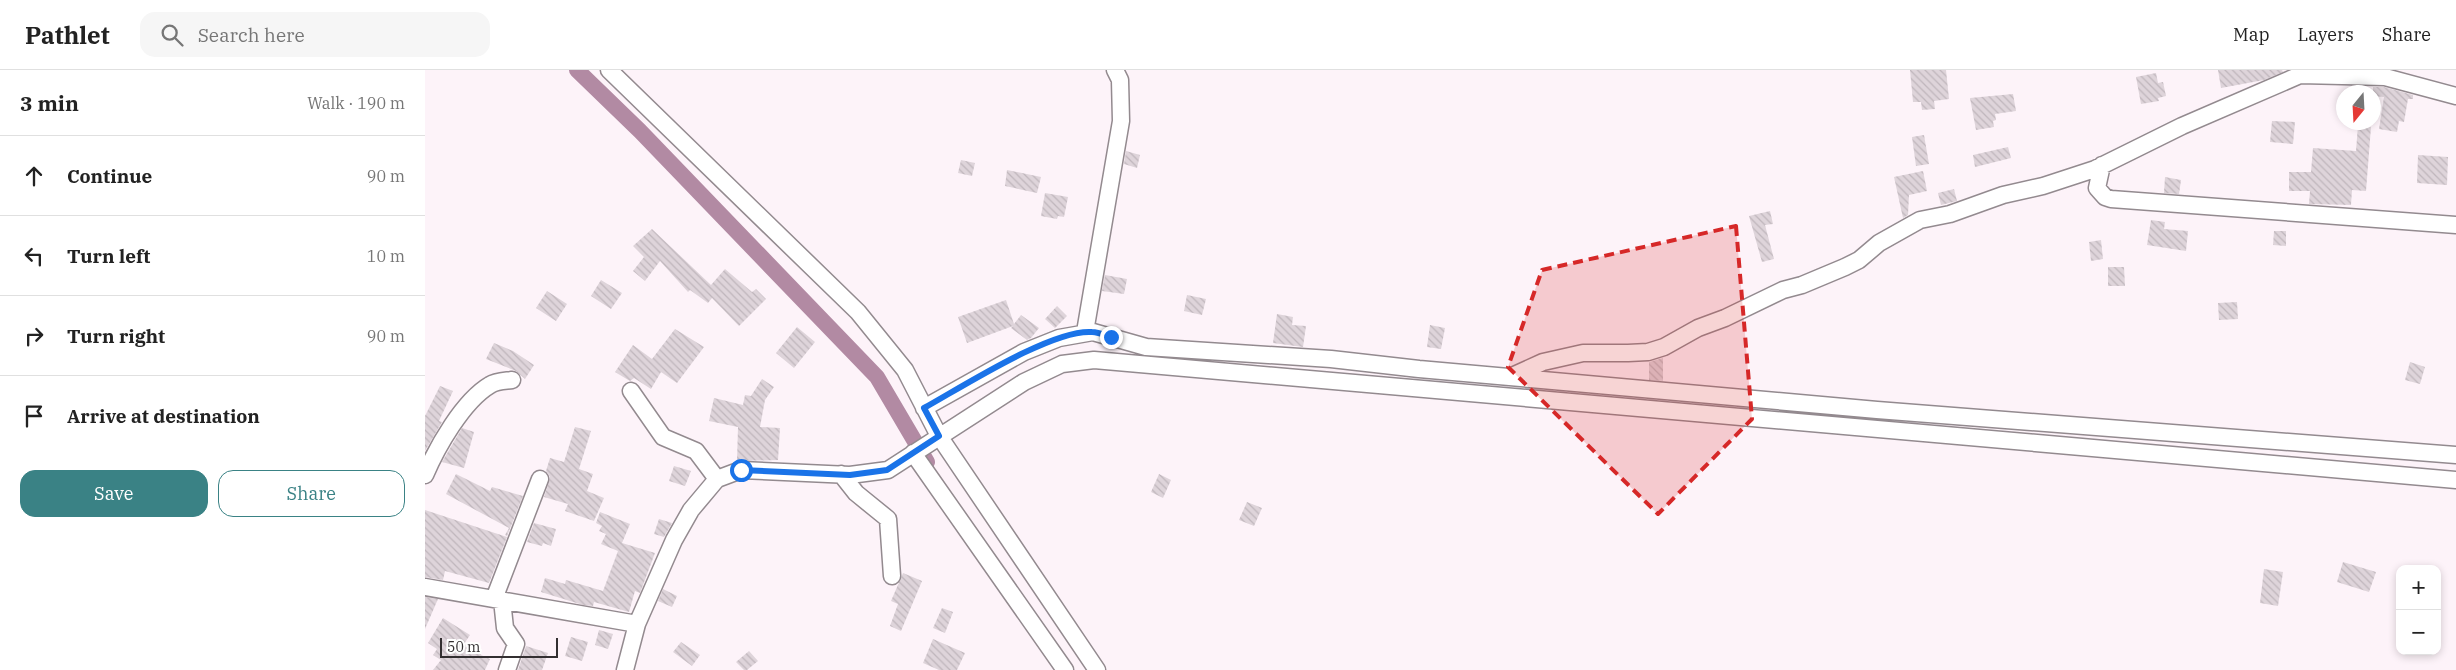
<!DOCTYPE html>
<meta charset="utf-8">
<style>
body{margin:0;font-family:"IBM Plex Serif",serif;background:#f6f6f6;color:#222}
.controls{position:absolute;right:15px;bottom:15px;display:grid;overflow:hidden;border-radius:10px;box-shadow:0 2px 8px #0003}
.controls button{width:45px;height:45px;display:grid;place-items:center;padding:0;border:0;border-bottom:1px solid #e0e0e0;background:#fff;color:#222;font:25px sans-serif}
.compass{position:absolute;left:1911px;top:15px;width:45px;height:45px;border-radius:50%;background:#fff;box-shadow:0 2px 8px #0003;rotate:198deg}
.scale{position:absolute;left:15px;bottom:12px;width:118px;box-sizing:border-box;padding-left:5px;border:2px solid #332f31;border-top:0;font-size:14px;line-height:18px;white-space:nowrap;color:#332f31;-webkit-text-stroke:4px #fff;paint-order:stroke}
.stop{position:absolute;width:15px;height:15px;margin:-11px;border:4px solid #1a73e8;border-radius:50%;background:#fff}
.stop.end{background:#1a73e8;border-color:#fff;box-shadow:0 1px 5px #0008}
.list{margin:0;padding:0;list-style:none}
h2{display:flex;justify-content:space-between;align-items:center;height:65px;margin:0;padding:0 20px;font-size:21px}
h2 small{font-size:16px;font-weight:400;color:#767676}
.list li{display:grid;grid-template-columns:32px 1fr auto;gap:15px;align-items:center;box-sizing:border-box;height:80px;padding:0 20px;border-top:1px solid #e0e0e0}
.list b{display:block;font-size:19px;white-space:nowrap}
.list em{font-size:16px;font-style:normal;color:#767676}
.actions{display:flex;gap:10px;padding:15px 20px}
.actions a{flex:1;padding:11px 0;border:1px solid #3a8285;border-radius:15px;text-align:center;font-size:18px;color:#3a8285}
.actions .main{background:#3a8285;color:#fff}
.icon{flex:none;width:28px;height:28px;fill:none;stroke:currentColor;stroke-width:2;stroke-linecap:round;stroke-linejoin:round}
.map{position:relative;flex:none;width:2031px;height:600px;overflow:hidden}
header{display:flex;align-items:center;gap:30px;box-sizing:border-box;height:70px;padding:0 25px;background:#fff;border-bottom:1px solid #e0e0e0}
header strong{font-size:24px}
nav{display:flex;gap:28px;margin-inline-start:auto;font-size:18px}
.search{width:350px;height:45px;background:#f6f6f6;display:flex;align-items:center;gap:12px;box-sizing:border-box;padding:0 18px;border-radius:15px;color:#767676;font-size:19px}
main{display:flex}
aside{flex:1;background:#fff}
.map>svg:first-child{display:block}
</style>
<header>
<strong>Pathlet</strong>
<div class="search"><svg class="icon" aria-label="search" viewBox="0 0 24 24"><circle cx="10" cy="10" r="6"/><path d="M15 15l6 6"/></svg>Search here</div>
<nav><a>Map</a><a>Layers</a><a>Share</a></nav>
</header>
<main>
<aside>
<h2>3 min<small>Walk · 190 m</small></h2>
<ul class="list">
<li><svg class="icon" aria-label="ahead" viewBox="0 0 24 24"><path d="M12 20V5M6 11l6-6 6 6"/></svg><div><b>Continue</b></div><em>90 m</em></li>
<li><svg class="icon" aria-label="left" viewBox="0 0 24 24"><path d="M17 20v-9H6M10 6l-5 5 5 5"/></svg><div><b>Turn left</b></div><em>10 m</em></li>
<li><svg class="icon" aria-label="right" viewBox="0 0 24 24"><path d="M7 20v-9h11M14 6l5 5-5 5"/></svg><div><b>Turn right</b></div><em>90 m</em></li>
<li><svg class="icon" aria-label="arrive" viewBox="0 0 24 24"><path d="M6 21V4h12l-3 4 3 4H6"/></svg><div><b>Arrive at destination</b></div></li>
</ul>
<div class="actions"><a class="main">Save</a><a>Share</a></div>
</aside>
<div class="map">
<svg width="2031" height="600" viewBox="0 0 2031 600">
<defs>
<pattern id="building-back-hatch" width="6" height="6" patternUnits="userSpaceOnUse" patternTransform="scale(1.25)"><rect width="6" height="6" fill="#ded4da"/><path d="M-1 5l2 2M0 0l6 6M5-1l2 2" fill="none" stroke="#bfb6bc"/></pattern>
</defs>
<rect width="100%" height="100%" fill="#fdf3f9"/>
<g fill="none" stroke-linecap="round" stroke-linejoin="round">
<!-- canal -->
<path stroke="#b28aa3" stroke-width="16" d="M 152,0 L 215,61 L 452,307 L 502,392"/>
</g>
<!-- building -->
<path fill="url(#building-back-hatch)" d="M 1485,0 L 1521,0 L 1524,29 L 1509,31 L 1510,39 L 1497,40 L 1496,32 L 1488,32 Z
M 1793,0 L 1857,0 L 1858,2 L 1839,10 L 1796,18 Z
M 1731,3 L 1733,13 L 1738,12 L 1741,26 L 1733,28 L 1734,31 L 1716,34 L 1711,7 Z
M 1948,17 L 1959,17 L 1988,25 L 1988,29 L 1983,29 L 1979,52 L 1974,51 L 1972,62 L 1954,59 L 1959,27 L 1948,26 Z
M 1588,24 L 1591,41 L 1570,44 L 1571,50 L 1568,51 L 1569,57 L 1551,60 L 1545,28 Z
M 1847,51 L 1870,52 L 1868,74 L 1845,72 Z
M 1933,55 L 1946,57 L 1941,121 L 1927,120 L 1926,135 L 1884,134 L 1885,121 L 1864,121 L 1864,102 L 1886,102 L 1888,78 L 1931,81 Z
M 1499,65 L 1504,94 L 1491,96 L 1487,67 Z
M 1583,77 L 1586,88 L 1550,97 L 1548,85 Z
M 701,81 L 715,85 L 712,98 L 699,94 Z
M 1993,85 L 2023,87 L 2022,115 L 1992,113 Z
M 536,90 L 550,93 L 547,106 L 533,103 Z
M 582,100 L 616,107 L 612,123 L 580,116 Z
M 1498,101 L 1502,121 L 1484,125 L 1483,145 L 1478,148 L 1469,107 Z
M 1740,107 L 1756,110 L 1754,124 L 1739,123 Z
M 1529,119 L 1532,131 L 1516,135 L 1513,123 Z
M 620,123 L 643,127 L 639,147 L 633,146 L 632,149 L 616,146 Z
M 1345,141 L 1348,154 L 1340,155 L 1349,189 L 1337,192 L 1324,146 Z
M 1726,150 L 1740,152 L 1739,159 L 1763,161 L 1761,181 L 1722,175 Z
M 227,159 L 286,215 L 300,199 L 327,222 L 331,219 L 341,229 L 314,256 L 287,228 L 283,233 L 265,220 L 263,222 L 235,191 L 220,211 L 208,201 L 219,187 L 208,176 Z
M 1849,161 L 1861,161 L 1861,176 L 1848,175 Z
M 1676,170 L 1678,189 L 1666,191 L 1664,172 Z
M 1683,197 L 1699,197 L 1700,216 L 1683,216 Z
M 680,205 L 702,209 L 699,224 L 677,221 Z
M 176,210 L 197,223 L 186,239 L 166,226 Z
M 122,221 L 142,234 L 131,251 L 111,238 Z
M 762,225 L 781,229 L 777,245 L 759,241 Z
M 581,230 L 589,254 L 596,245 L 614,258 L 606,268 L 602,270 L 586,258 L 588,256 L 542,273 L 533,247 Z
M 1812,232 L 1813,249 L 1794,250 L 1793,233 Z
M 632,236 L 642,246 L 630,258 L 620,249 Z
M 852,244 L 868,247 L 867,255 L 881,256 L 878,277 L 848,273 Z
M 1005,255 L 1020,258 L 1016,279 L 1002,277 Z
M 372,257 L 390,272 L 369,298 L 351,283 Z
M 250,259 L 279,277 L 252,313 L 236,302 L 226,319 L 209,308 L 205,311 L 190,302 L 208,275 L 227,289 Z
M 69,273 L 88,281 L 109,295 L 100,309 L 91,301 L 61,289 Z
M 1238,288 L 1238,311 L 1224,310 L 1224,292 Z
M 1985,292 L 2000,297 L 1995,314 L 1980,310 Z
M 337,309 L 349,317 L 340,330 L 335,357 L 355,358 L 353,390 L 312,391 L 313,357 L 284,351 L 289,328 L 318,335 L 320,325 L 326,326 Z
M 15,316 L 28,321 L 14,351 L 17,352 L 0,381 L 0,346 Z
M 150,357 L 166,361 L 154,399 L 168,404 L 162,421 L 179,428 L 169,451 L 140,441 L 143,434 L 119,427 L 124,412 L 125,407 L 121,401 L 125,388 L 139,392 Z
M 37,358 L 49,362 L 39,398 L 17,392 Z
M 249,396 L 266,401 L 260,416 L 244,411 Z
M 31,404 L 65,421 L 67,417 L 98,426 L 82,466 L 80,465 L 84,458 L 21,424 Z
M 734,404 L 746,410 L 738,428 L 726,422 Z
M 822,432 L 837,438 L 829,456 L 814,450 Z
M 0,440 L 82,467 L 64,513 L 20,501 L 18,510 L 0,507 Z
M 175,442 L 205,454 L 197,473 L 230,483 L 215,523 L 210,521 L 204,542 L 169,532 L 168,536 L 158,535 L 116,522 L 120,508 L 140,514 L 141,510 L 178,521 L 193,481 L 176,474 L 181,464 L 174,461 L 177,456 L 171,453 Z
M 234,449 L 247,453 L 239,467 L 229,464 Z
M 109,453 L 131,459 L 126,476 L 118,473 L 117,476 L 102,472 Z
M 1918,492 L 1951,502 L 1944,522 L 1912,512 Z
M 1839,499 L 1858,502 L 1853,536 L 1835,533 Z
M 478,503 L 497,511 L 476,561 L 465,556 L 473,534 L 466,531 Z
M 238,519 L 252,526 L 247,537 L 233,531 Z
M 0,527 L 13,529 L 0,559 Z
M 517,538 L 528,542 L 520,563 L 508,558 Z
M 18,548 L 45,565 L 39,574 L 57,582 L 56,585 L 65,589 L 60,600 L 8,600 L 16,590 L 8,585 L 12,579 L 3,573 Z
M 174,560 L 188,564 L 183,579 L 170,575 Z
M 146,567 L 163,572 L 157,591 L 140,586 Z
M 508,569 L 540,583 L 532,600 L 514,600 L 498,593 Z
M 256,572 L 275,585 L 267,596 L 248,582 Z
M 101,576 L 123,583 L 117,600 L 93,600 Z
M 324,581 L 333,591 L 322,600 L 319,600 L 311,592 Z"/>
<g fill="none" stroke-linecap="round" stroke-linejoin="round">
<!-- minor casing -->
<g stroke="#938a8f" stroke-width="19">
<path id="minor" d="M 184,0 L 433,242 L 480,300 L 514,366 L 672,600
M 1677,95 L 1672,118 L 1680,127 L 1686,129 L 2031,155
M 660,262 L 696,51 L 695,10 L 690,0
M 1085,307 L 1118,292 L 1158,283 L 1203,283 L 1223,282 L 1239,277 L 1273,258 L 1300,248 L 1358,220 L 1377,215 L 1420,197 L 1434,190 L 1454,173 L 1495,150 L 1525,144 L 1578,125 L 1618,116 L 1670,99 L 1757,56 L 1875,5 L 1960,7 L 2031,26
M 206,321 L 238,367 L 271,381 L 292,409
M 499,338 L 599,282 L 634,268 L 668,262 L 721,277 L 906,289 L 994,299 L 1452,340 L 2031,385
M 488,383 L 640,600
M 416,404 L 431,423 L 463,449 L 467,506
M 0,405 C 12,377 38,331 65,315 C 71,311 80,311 87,310
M 0,517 L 212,554
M 69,529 L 115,409
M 77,530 L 80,558 L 91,574 L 82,600
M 200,600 L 212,554 L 249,470 L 266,440 L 292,409 L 316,400 L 425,405 L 463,400 L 599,312 L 637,294 L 669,290 L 2031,410"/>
</g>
<!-- minor -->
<use href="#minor" stroke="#fff" stroke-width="16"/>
</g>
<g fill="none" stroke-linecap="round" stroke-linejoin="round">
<!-- route -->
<path stroke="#1a73e8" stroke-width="6" d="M 316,400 L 425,405 L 462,400 L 514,366 L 499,338 C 537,317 627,259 667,262 C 673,262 680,265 686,267"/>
</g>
<!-- marked area -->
<path fill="#d62828" fill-opacity="0.2" stroke="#d62828" stroke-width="4" stroke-dasharray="10 6" stroke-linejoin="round" d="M 1311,156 L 1327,349 L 1233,444 L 1083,297 L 1117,200 Z"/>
</svg>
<div class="controls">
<button>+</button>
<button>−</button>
</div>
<svg class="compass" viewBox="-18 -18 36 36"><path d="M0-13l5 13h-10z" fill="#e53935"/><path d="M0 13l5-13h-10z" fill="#767676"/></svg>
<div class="scale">50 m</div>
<div class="stop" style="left:316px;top:400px"></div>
<div class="stop end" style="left:686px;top:267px"></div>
</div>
</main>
